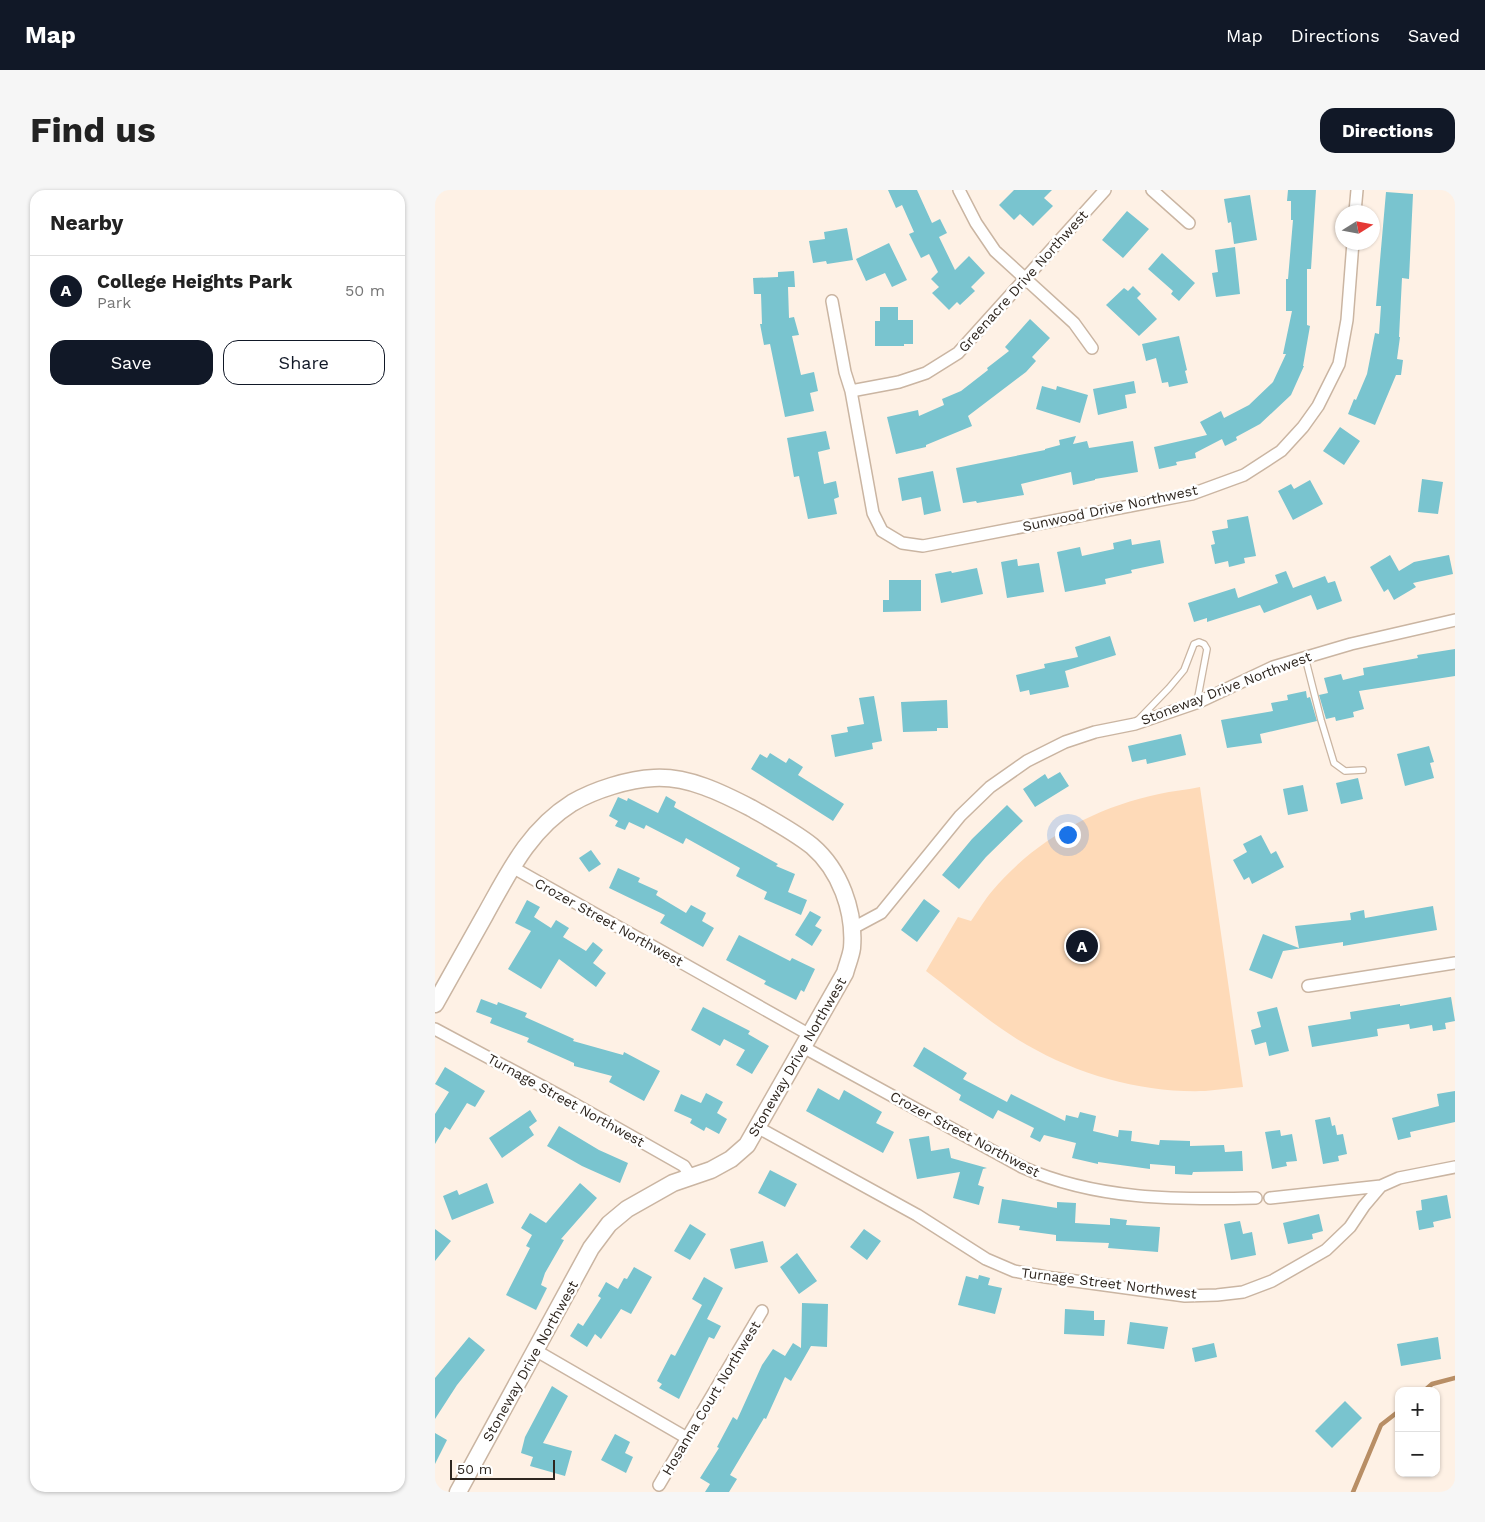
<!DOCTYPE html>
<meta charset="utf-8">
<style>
body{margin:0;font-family:"Work Sans",sans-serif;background:#f6f6f6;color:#222}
.controls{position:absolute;right:15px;bottom:15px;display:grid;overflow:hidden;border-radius:10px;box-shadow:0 1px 4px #0004}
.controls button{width:45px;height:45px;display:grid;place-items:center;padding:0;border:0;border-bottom:1px solid #e0e0e0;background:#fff;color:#222;font:25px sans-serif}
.compass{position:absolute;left:900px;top:15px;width:45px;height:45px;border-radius:50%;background:#fff;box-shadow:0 1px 4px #0004;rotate:79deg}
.scale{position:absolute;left:15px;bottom:12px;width:105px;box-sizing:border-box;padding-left:5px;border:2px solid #2e261f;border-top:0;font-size:14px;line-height:18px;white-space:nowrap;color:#2e261f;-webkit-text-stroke:4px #fff;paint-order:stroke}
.you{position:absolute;left:632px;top:644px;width:18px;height:18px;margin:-12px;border:4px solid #fff;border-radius:50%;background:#1a73e8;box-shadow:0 0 0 8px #1a73e833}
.badge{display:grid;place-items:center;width:32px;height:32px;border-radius:50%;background:#111827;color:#fff;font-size:16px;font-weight:700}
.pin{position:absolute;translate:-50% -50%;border:2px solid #fff;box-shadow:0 1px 5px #0006}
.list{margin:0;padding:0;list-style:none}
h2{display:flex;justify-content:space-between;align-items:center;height:65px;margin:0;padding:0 20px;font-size:21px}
h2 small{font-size:16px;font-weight:400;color:#767676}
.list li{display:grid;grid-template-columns:32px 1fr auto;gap:15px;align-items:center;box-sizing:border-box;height:70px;padding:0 20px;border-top:1px solid #e0e0e0}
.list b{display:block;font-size:19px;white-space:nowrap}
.list p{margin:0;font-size:16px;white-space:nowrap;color:#767676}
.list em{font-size:16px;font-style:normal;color:#767676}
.actions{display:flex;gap:10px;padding:15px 20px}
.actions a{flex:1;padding:11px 0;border:1px solid #111827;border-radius:15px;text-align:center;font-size:18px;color:#111827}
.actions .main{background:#111827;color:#fff}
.map{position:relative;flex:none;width:1020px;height:1302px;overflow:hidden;border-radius:15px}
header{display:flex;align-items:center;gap:30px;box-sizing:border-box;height:70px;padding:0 25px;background:#111827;color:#fff}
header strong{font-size:24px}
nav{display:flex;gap:28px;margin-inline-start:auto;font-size:18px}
.intro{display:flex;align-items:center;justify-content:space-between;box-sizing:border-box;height:120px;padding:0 30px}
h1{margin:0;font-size:35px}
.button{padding:12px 22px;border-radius:15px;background:#111827;color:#fff;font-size:18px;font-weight:700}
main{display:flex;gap:30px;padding:0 30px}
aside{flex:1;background:#fff;border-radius:15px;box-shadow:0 1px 4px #0004}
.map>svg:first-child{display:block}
</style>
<header>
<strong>Map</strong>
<nav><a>Map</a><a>Directions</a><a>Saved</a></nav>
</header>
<div class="intro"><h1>Find us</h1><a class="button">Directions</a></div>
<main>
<aside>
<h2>Nearby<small></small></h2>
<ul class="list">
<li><span class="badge">A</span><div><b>College Heights Park</b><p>Park</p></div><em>50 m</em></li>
</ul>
<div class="actions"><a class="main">Save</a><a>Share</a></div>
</aside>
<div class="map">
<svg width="1020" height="1302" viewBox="0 0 1020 1302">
<rect width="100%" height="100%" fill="#fef1e5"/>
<!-- green -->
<path fill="#fedab8" d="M 765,597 L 808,897 C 795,898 783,900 770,901 C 708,903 646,886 592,855 C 557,835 524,806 491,781 L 523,727 L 536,731 C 543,721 550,709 558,700 C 600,650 661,617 724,604 C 737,601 751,600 765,597 Z"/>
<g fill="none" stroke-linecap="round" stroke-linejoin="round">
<!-- stream -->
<path stroke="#b88e65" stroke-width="4.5" d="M 989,1201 L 997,1194 L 1020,1188
M 918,1302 L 946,1235 L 964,1221"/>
</g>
<!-- building -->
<path fill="#79c4cf" d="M 453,0 L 482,0 L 497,33 L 505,29 L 512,43 L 504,47 L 520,80 L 534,66 L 550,83 L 536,97 L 540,101 L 525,115 L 522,112 L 514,120 L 497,103 L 504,97 L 496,89 L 503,82 L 494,64 L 486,68 L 474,44 L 479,42 L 467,15 L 461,18 Z
M 579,0 L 617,0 L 609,8 L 618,16 L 598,36 L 585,24 L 579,30 L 564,15 Z
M 853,0 L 881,0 L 876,79 L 872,79 L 872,135 L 875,136 L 868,176 L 869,176 L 856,205 L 825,234 L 801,247 L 802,250 L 790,256 L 787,249 L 760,263 L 761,268 L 741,272 L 742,275 L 724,279 L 719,257 L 772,245 L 765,232 L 786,221 L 789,228 L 814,215 L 838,192 L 851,164 L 848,164 L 857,121 L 851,121 L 851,89 L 853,89 L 858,30 L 856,30 L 856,11 L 852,11 Z
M 951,2 L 978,4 L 974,89 L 967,88 L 964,147 L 965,147 L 962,169 L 968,170 L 966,185 L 961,185 L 940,235 L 913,224 L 919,209 L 921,210 L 932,184 L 940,143 L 944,144 L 946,116 L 941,116 Z
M 815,5 L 822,50 L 799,54 L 796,32 L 793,33 L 789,9 Z
M 692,21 L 714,39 L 688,68 L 667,50 Z
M 412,38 L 418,70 L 392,74 L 391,71 L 378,73 L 374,51 L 390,49 L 389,42 Z
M 454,53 L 472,90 L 457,97 L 450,83 L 431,91 L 421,69 Z
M 800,57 L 805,104 L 781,107 L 777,83 L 783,82 L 780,60 Z
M 727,63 L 760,93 L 744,111 L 736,104 L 738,101 L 713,79 Z
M 359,81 L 360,97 L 353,97 L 354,128 L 359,127 L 364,145 L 357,146 L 366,185 L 379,182 L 383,201 L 375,203 L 379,221 L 350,227 L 335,154 L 329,155 L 325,134 L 327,134 L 326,104 L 319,104 L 318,88 L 343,87 L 343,82 Z
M 698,96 L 706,104 L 702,108 L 722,129 L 704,146 L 671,115 L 689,98 L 693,101 Z
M 445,117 L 463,117 L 463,130 L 478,130 L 478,154 L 469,154 L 469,156 L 440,156 L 440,131 L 445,131 Z
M 595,129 L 615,148 L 597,167 L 601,171 L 591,182 L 533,226 L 537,236 L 491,255 L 491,257 L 461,264 L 452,227 L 483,220 L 484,226 L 509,215 L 507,209 L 526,201 L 553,180 L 552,178 L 574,161 L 570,157 Z
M 744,146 L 752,180 L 750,181 L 753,193 L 734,197 L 733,192 L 727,193 L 721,168 L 711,171 L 707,154 Z
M 699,191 L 701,203 L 690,205 L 692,218 L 663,225 L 658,199 Z
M 607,196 L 621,200 L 622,196 L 653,205 L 645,233 L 601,219 Z
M 905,237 L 925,251 L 909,275 L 888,261 Z
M 391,241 L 395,259 L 383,262 L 389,294 L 401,291 L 404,307 L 399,309 L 402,324 L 373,329 L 364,286 L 359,287 L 352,248 Z
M 641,246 L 638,254 L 652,251 L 654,258 L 698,251 L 703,282 L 660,289 L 660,290 L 638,295 L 636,282 L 586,294 L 589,305 L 542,313 L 541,311 L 528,313 L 521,278 L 610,260 L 610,259 L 625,255 L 624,250 Z
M 498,281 L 506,321 L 489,325 L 486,307 L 467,311 L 463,288 Z
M 987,289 L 1008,292 L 1003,324 L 983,322 Z
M 875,290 L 888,314 L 858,330 L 843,301 L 856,294 L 859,299 Z
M 813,326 L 821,366 L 809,368 L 810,373 L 794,377 L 793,371 L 780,374 L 776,355 L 780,354 L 777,341 L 793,338 L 792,330 Z
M 696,349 L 697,355 L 725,350 L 729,373 L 696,380 L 697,383 L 670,389 L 671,394 L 630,402 L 622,362 L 645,357 L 647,366 L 679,359 L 678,353 Z
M 955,365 L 964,381 L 979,372 L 1014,365 L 1018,384 L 978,393 L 981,397 L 959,410 L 953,399 L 949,402 L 935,377 Z
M 582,369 L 583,376 L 604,373 L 609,402 L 572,408 L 566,372 Z
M 542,378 L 548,404 L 506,413 L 500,384 L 516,381 L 517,383 Z
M 851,381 L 858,398 L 890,386 L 893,393 L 900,391 L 907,411 L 882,420 L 876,405 L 829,423 L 825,415 L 772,432 L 772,428 L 759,432 L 753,413 L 800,398 L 803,408 L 843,393 L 840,385 Z
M 454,390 L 486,390 L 486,421 L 448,422 L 448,410 L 454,410 Z
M 675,446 L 681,465 L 630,481 L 634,497 L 595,505 L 594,500 L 585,502 L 581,485 L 610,478 L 609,474 L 643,467 L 640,457 Z
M 1020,459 L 1020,486 L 924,501 L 929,519 L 918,522 L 919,527 L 901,531 L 900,527 L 891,529 L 884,505 L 893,503 L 889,488 L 906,484 L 908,490 L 929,485 L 928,478 L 983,468 L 982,465 Z
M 871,501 L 872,508 L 875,507 L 882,531 L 825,544 L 827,553 L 792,558 L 786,530 L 838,521 L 836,513 L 853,510 L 852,505 Z
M 439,506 L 447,551 L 437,553 L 438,559 L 400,567 L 396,545 L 413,542 L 412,537 L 429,534 L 424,508 Z
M 512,510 L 513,538 L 502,538 L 502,541 L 468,542 L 466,512 Z
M 746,544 L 751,565 L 712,574 L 711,569 L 697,572 L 693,556 Z
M 994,556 L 999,572 L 995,573 L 999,588 L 970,596 L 962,564 Z
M 335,563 L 351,573 L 354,568 L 368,577 L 363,585 L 409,614 L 398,631 L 316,579 L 325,564 L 332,568 Z
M 625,582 L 634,596 L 600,617 L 588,599 L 610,584 L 613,589 Z
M 923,588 L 928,609 L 906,614 L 901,593 Z
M 868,595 L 873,621 L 853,625 L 848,599 Z
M 231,606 L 241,612 L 239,617 L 343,674 L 341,676 L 360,684 L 353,702 L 372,710 L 366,725 L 329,709 L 332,702 L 301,686 L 305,678 L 251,648 L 248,654 L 211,635 L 209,639 L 194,632 L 190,640 L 180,636 L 183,631 L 174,626 L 183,607 L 192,611 L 193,608 L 223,623 Z
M 572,615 L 588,631 L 551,667 L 524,699 L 507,685 L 537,649 Z
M 826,645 L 836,664 L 841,661 L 849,677 L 817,694 L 814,687 L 809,690 L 798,670 L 812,662 L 808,654 Z
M 156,660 L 166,674 L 154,682 L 144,668 Z
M 183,678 L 205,688 L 203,692 L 223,701 L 221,705 L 251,723 L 256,715 L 271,723 L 267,731 L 279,738 L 268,757 L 225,733 L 230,725 L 174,698 Z
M 489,709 L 505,721 L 482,752 L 466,740 Z
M 92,710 L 105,717 L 99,727 L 116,738 L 121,730 L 134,738 L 128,747 L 151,761 L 158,752 L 168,760 L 158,773 L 171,783 L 161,797 L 124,769 L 106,799 L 73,779 L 96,741 L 80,733 Z
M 998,716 L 1002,740 L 908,756 L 908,752 L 848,761 L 837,789 L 814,780 L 828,744 L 864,758 L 860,736 L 916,730 L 915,723 L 929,720 L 930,728 Z
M 375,721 L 386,727 L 380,736 L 387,740 L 377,756 L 360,745 Z
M 304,745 L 355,771 L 357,768 L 380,779 L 369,802 L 366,800 L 361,810 L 329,794 L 331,791 L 291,770 Z
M 1016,807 L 1020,831 L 1010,833 L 1011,839 L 998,841 L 997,835 L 975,839 L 974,834 L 942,839 L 943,846 L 877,857 L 873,836 L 916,829 L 915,822 L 965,814 L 965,816 Z
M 46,809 L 62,815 L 63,812 L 92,823 L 90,827 L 139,849 L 138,851 L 188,865 L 189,862 L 225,881 L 209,911 L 174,892 L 177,886 L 139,876 L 139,873 L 92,852 L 94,848 L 55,833 L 57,828 L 41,822 Z
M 268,817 L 315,841 L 313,844 L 334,856 L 317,884 L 301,875 L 310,860 L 289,849 L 285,856 L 256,840 Z
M 842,817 L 854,861 L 834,866 L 831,852 L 820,855 L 816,840 L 826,837 L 822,822 Z
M 489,857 L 532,883 L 528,889 L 572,912 L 576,904 L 630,931 L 631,925 L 643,928 L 645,922 L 661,926 L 658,941 L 683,947 L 684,940 L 697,941 L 696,951 L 724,955 L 725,950 L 755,951 L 755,956 L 789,955 L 790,962 L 807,961 L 808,981 L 758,982 L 757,985 L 740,984 L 740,976 L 715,974 L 715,979 L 663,972 L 663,974 L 637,968 L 641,953 L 609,945 L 605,952 L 595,947 L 599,938 L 563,920 L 558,929 L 524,910 L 526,905 L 478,876 Z
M 10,877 L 50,901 L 40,917 L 32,913 L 15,940 L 10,937 L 0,954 L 0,924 L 14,902 L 0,894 Z
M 383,898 L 404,910 L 409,900 L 447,922 L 441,933 L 459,942 L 448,963 L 371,921 Z
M 1020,901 L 1020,932 L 975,942 L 976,947 L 963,950 L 957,928 L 1004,916 L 1002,904 Z
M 271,903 L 288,912 L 282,923 L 292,929 L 284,944 L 271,937 L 269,941 L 255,933 L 257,929 L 239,921 L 246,904 L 266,913 Z
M 95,920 L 102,931 L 94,937 L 99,945 L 67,968 L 54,948 Z
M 895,927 L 897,936 L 900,935 L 902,945 L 908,944 L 912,964 L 903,966 L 904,971 L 888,974 L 880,930 Z
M 124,936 L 164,960 L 193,973 L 185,993 L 147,976 L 112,956 Z
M 845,940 L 846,946 L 857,944 L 862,971 L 851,972 L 852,976 L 837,979 L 830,942 Z
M 494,946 L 496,961 L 514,958 L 516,968 L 552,978 L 548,979 L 543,995 L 549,997 L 544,1015 L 518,1008 L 525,982 L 482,989 L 474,949 Z
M 335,980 L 362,994 L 350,1017 L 323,1003 Z
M 52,993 L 59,1013 L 17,1030 L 8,1006 L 22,1000 L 24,1005 Z
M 145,993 L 162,1008 L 126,1049 L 129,1050 L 110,1083 L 106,1095 L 112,1098 L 101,1120 L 71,1105 L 95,1058 L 91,1056 L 97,1045 L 86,1038 L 95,1023 L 111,1033 Z
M 1012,1005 L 1016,1028 L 998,1032 L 999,1037 L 984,1040 L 981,1021 L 987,1020 L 986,1010 Z
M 567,1009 L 622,1018 L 622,1012 L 641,1013 L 640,1033 L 675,1035 L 675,1028 L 692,1030 L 691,1035 L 725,1037 L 723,1062 L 673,1058 L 674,1053 L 621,1051 L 621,1045 L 584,1040 L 585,1036 L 563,1033 Z
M 884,1024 L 888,1041 L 877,1044 L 878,1049 L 853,1054 L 848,1033 Z
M 805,1031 L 808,1044 L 817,1042 L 821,1065 L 796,1070 L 789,1034 Z
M 255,1034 L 271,1044 L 255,1070 L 239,1061 Z
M 0,1039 L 16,1051 L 0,1071 Z
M 429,1039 L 446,1051 L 432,1070 L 415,1057 Z
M 328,1051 L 333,1072 L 300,1079 L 295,1059 Z
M 362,1063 L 382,1091 L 364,1104 L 345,1077 Z
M 199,1077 L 217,1087 L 196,1124 L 186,1119 L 166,1149 L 160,1144 L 152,1157 L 135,1146 L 143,1133 L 148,1136 L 166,1108 L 163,1106 L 171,1092 L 183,1099 L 189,1088 L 192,1089 Z
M 544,1085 L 555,1088 L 553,1095 L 567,1098 L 560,1124 L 523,1115 L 531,1086 L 543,1089 Z
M 269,1087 L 288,1098 L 272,1129 L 286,1136 L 279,1149 L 274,1147 L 244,1209 L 224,1198 L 227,1194 L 222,1191 L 236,1164 L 240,1166 L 267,1115 L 257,1109 Z
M 367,1113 L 393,1114 L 392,1157 L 376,1156 L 356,1191 L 350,1187 L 331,1229 L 329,1228 L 295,1285 L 302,1289 L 294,1302 L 270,1302 L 275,1294 L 265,1288 L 284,1258 L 282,1257 L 298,1227 L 302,1230 L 327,1175 L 338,1159 L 350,1166 L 358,1153 L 366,1158 Z
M 630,1119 L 659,1121 L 659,1130 L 670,1130 L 669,1146 L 629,1144 Z
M 695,1132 L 733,1137 L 729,1159 L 692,1154 Z
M 34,1147 L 50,1160 L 22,1195 L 0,1229 L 0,1188 Z
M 1003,1147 L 1006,1169 L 966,1176 L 962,1154 Z
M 779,1153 L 782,1167 L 760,1172 L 757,1158 Z
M 117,1196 L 133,1206 L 108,1253 L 137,1261 L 130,1286 L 95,1276 L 98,1267 L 86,1263 L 90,1247 Z
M 910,1211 L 927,1228 L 897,1258 L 880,1241 Z
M 0,1243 L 12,1250 L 0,1274 Z
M 180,1244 L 195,1252 L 190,1263 L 198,1267 L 191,1283 L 166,1270 Z"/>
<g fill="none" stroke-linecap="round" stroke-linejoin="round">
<!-- lane casing -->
<g stroke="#cab5a2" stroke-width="8">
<path id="lane" d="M 870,467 L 886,530 L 899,573 L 910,581 L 928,580
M 703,530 L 734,498 L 749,480 L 759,454 L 764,452 L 769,454 L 772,459 L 762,512"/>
</g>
<!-- street casing -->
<g stroke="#cab5a2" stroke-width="14">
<path id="street" d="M 524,0 L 541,33 L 560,61 L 639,133 L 657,158
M 717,0 L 754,33
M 920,22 L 922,0
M 397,111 L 410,182 L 416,201 L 438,323 L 447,341 L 467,353 L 488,356 L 757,304 L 809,285 L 846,261 L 868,237 L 883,216 L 904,174 L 912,130 L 918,52
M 416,201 L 464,192 L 491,183 L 523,163 L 670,0
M 77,677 L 375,845
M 418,738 L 446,723 L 525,626 L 555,597 L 592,571 L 630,552 L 660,542 L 700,534 L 764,512 L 838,477 L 916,454 L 1020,430
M 873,796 L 1020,773
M 0,839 L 129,908 L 249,976 L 256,987
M 368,857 L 587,977 C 661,1010 741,1010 821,1008
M 322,937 L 482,1025 L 551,1069 L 579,1081 L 611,1087 L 750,1106 L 782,1105 L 808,1102 L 837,1091 L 891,1060 L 915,1037 L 929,1016 L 946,996 L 964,988 L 1020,977
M 835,1008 L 946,996
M 100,1160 L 252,1248
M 224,1295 L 327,1121"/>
</g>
<!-- secondary casing -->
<g stroke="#cab5a2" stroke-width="19">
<path id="secondary" d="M 0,814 C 17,784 33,755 50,725 C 74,682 94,640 137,613 C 159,600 194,589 219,588 C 253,586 287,603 316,618 C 337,630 358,641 377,656 C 405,680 420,721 417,758 C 416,766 412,775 410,783 L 312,955 L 296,969 L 276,980 L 238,993 L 192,1019 L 174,1034 L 156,1058 L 23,1302"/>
</g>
<!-- lane -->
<use href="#lane" stroke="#fff" stroke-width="5.5"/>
<!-- street -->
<use href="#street" stroke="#fff" stroke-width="11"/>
<!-- secondary -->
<use href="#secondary" stroke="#fff" stroke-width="16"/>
</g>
<g text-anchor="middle" stroke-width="5" stroke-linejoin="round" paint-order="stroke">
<!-- street labels -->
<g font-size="14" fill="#2e261f" stroke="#fff">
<text transform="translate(588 91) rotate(-48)" y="5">Greenacre Drive Northwest</text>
<text transform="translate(675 318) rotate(-12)" y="5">Sunwood Drive Northwest</text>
<text transform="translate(791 498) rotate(-21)" y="5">Stoneway Drive Northwest</text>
<text transform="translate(174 732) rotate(29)" y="5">Crozer Street Northwest</text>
<text transform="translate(362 867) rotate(-60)" y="5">Stoneway Drive Northwest</text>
<text transform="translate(131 910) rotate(29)" y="5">Turnage Street Northwest</text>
<text transform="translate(530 944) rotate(28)" y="5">Crozer Street Northwest</text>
<text transform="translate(674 1093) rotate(7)" y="5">Turnage Street Northwest</text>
<text transform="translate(95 1171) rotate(-61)" y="5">Stoneway Drive Northwest</text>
<text transform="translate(276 1208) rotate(-59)" y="5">Hosanna Court Northwest</text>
</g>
</g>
</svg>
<div class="controls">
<button>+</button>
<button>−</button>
</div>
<svg class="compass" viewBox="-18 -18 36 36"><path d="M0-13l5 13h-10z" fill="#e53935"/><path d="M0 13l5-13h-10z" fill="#767676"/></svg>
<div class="scale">50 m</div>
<div class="you"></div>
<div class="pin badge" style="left:647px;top:756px">A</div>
</div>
</main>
